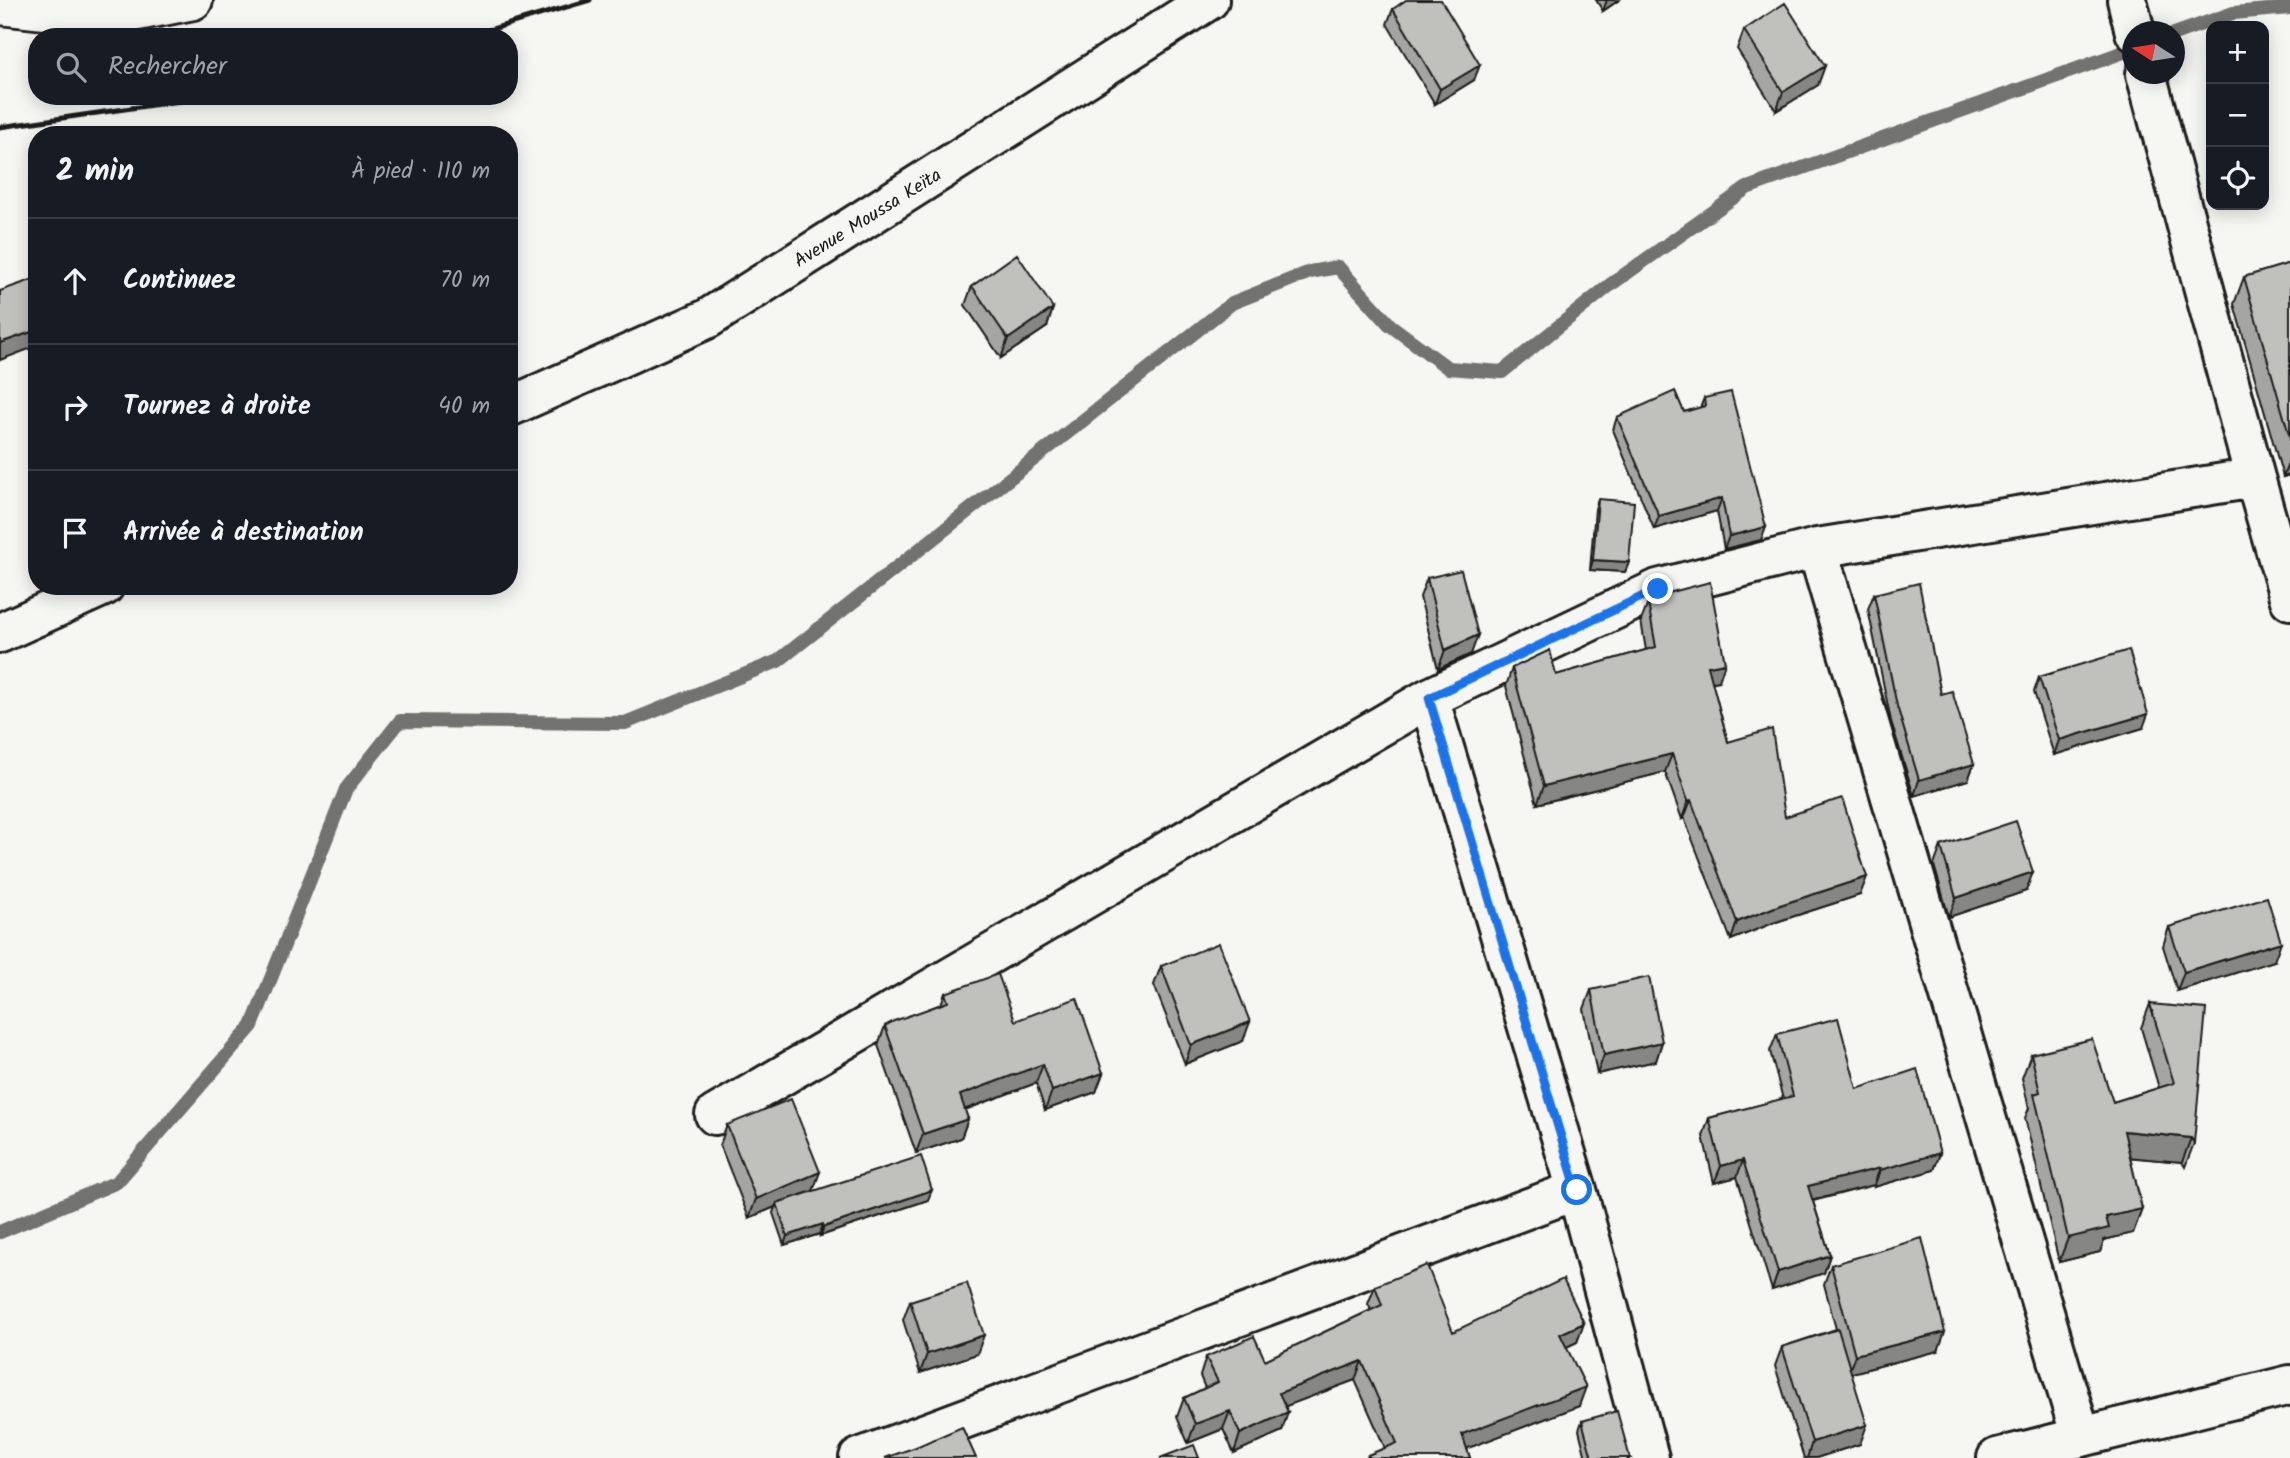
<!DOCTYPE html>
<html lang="fr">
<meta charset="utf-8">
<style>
body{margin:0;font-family:Kalam,sans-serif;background:#242831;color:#f1f3f6}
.controls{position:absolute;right:21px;top:21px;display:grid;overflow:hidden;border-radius:14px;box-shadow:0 4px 18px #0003}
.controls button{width:63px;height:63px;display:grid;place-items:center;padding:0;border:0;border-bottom:2px solid #363941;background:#171b24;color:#f1f3f6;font:35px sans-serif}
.compass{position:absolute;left:2122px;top:21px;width:63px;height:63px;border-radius:50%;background:#171b24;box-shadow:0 4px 18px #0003;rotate:282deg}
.stop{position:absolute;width:21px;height:21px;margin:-16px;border:5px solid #1a73e8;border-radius:50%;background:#fff}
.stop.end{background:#1a73e8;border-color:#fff;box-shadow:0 2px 7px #0008}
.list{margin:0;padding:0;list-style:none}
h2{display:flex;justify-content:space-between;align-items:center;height:91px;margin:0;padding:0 28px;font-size:30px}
h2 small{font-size:23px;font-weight:400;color:#9ea1a6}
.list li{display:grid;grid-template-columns:46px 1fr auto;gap:21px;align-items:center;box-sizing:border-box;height:126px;padding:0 28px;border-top:2px solid #363941}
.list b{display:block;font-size:26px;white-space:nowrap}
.list em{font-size:23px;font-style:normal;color:#9ea1a6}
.icon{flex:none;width:38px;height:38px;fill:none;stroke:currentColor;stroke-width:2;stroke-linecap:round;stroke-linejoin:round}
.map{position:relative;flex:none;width:2290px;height:1458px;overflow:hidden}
.search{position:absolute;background:#171b24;box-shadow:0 4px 18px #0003;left:28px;top:28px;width:490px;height:77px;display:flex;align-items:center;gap:18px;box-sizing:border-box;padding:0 24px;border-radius:28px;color:#9ea1a6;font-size:26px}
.panel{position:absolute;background:#171b24;box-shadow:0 4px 18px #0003;left:28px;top:126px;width:490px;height:469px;border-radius:28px}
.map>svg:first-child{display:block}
</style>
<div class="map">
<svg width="2290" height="1458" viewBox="0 0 2290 1458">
<rect width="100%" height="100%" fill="#f6f6f2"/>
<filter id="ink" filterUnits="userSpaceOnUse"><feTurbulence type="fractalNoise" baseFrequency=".0143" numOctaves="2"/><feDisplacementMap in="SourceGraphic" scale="14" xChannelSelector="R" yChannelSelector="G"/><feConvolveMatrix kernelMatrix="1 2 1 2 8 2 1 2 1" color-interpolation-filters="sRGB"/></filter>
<g filter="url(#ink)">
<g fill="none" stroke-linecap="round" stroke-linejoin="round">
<!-- stream -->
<path stroke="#727271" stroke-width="14" d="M 2174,34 L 2233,13 L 2290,8
M 0,1232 L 117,1182 L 252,1026 L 346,789 L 400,721 L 625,723 L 778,661 L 1232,303 L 1310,272 L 1338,267 L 1390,325 L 1448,368 L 1502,372 L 1610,285 L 1747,188 L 2132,49"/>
<!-- street casing -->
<g stroke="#1c1c1c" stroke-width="44">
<path id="street" d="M 2127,0 L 2135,32
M 0,5 L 107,17 L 193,0
M 2146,74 L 2255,478 L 2290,600
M 1817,548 L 2081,1437
M 1429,698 L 1577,1190 L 1649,1458
M 715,1115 L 1429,698 L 1658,589 L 1817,548 L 2255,478
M 859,1458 L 1577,1190"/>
</g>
<!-- secondary casing -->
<g stroke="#1c1c1c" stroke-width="44">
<path id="secondary" d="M 1997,1458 L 2290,1385"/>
</g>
<!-- primary casing -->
<g stroke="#1c1c1c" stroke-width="44">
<path id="primary" d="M 509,407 L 707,319 L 1209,0
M 0,633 L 104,586"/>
</g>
<!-- street -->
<use href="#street" stroke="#f6f6f2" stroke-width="38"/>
<!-- secondary -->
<use href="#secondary" stroke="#f6f6f2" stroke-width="38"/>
<!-- primary -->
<use href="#primary" stroke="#f6f6f2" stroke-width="38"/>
<!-- rail -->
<path stroke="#1c1c1c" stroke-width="5" d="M 465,37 L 590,0
M 0,127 L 215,96"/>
</g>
<!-- wall -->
<path fill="#a5a5a3" stroke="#1c1c1c" stroke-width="2" d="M 1596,0 L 1619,0 L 1603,11 Z
M 1393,9 L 1474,80 L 1435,104 L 1387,24 Z
M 1744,30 L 1818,85 L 1776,111 L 1737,49 Z
M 2290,263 L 2290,475 L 2283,477 L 2234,304 L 2244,277 Z
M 972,286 L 1053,308 L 1047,327 L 1001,358 L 965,305 Z
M 1704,398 L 1766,527 L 1761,540 L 1724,549 L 1717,511 L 1654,529 L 1613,430 L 1617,417 L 1684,412 L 1700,408 Z
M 1598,499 L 1629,562 L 1625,572 L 1590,570 L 1595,509 Z
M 1427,578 L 1471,654 L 1438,669 L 1420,597 Z
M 1874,594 L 1941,694 L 1974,764 L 1968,780 L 1914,796 L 1891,721 L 1868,609 Z
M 1648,603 L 1719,681 L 1712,682 L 1728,742 L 1785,817 L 1860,895 L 1773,923 L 1731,940 L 1684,818 L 1682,819 L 1665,772 L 1537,804 L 1506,686 L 1512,668 L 1556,675 L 1646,650 L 1641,621 Z
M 2039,677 L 2143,728 L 2054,755 L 2034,692 Z
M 1941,846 L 2026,891 L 1949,917 L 1934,865 Z
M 2169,927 L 2274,961 L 2177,991 L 2163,946 Z
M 1161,966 L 1243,1041 L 1185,1064 L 1154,985 Z
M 1591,990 L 1662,1042 L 1656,1061 L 1597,1074 L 1584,1009 Z
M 945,993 L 1015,1021 L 1103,1073 L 1096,1092 L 1045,1110 L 1036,1083 L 965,1110 L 968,1119 L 961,1138 L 916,1153 L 878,1045 L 885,1026 L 941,1004 Z
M 2150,1004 L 2194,1143 L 2185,1167 L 2182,1162 L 2130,1157 L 2142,1209 L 2133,1233 L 2104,1240 L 2100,1252 L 2059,1262 L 2025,1118 L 2029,1108 L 2022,1078 L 2031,1054 L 2113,1102 L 2159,1088 L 2141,1028 Z
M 1777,1034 L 1857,1089 L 1940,1153 L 1934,1170 L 1874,1187 L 1874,1185 L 1813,1201 L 1830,1255 L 1824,1273 L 1772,1290 L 1737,1177 L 1714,1183 L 1703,1136 L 1709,1118 L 1783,1099 L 1770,1051 Z
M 727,1125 L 814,1191 L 928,1200 L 820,1236 L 820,1234 L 784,1245 L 773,1213 L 775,1207 L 749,1218 L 720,1145 Z
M 1831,1265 L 1938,1351 L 1851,1373 L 1860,1444 L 1816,1458 L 1804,1458 L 1775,1366 L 1782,1347 L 1836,1329 L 1824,1284 Z
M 1375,1286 L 1453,1332 L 1584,1323 L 1577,1342 L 1566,1347 L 1579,1406 L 1467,1448 L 1470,1458 L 1367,1458 L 1368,1455 L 1385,1448 L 1355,1380 L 1285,1406 L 1282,1431 L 1234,1453 L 1223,1429 L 1188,1443 L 1177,1417 L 1184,1398 L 1205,1388 L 1200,1376 L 1206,1357 L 1265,1360 L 1371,1310 L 1368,1304 Z
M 910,1301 L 977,1354 L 920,1373 L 903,1320 Z
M 1582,1421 L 1630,1458 L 1586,1458 L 1579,1430 Z"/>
<!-- shaded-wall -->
<path fill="#868684" stroke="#1c1c1c" stroke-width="2" d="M 1607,0 L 1619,0 L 1603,11 Z
M 1480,65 L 1474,80 L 1435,104 L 1440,89 Z
M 1825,66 L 1818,85 L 1776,111 L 1783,92 Z
M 1053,308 L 1047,327 L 1001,358 L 1008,339 Z
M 37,330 L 37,346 L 0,360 L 0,343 Z
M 2290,458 L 2290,475 L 2283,477 Z
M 1722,498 L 1717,511 L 1654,529 L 1659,516 Z
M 1766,527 L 1761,540 L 1724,549 L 1729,536 Z
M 1593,560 L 1629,562 L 1625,572 L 1590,570 Z
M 1478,635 L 1471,654 L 1438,669 L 1445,650 Z
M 1725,663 L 1719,681 L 1701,684 L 1708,666 Z
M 2148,714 L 2143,728 L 2054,755 L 2059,740 Z
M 1672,754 L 1665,772 L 1537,804 L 1544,786 Z
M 1974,764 L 1968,780 L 1914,796 L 1919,780 Z
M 1691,800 L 1684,818 L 1682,819 L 1688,801 Z
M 2033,872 L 2026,891 L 1949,917 L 1956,898 Z
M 1867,877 L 1860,895 L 1773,923 L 1731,940 L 1737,922 L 1780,905 Z
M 2281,942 L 2274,961 L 2177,991 L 2184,972 Z
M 1250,1022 L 1243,1041 L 1185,1064 L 1191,1045 Z
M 1662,1042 L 1656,1061 L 1597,1074 L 1604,1055 Z
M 1043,1064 L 1036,1083 L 953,1114 L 960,1095 Z
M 1103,1073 L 1096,1092 L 1045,1110 L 1052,1091 Z
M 968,1119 L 961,1138 L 916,1153 L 923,1134 Z
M 2124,1131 L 2191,1138 L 2182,1162 L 2115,1156 Z
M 1940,1153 L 1934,1170 L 1874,1187 L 1880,1170 Z
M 1743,1160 L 1737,1177 L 1714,1183 L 1721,1166 Z
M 1880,1168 L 1874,1185 L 1802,1203 L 1808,1186 Z
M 820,1172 L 813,1191 L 777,1203 L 775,1207 L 749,1218 L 756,1199 Z
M 932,1190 L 928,1200 L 820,1236 L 824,1227 Z
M 2142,1209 L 2133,1233 L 2104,1240 L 2100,1252 L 2059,1262 L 2068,1238 L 2106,1217 Z
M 823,1224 L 820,1234 L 784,1245 L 787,1236 Z
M 1830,1255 L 1824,1273 L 1772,1290 L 1778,1272 Z
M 1584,1323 L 1577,1342 L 1554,1353 L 1560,1334 Z
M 1945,1332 L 1938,1351 L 1848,1374 L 1855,1355 Z
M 984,1335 L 977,1354 L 920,1373 L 927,1354 Z
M 1362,1361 L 1355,1380 L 1273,1411 L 1279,1393 Z
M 1586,1387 L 1579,1406 L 1455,1453 L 1462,1434 Z
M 1230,1411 L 1223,1429 L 1188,1443 L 1195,1424 Z
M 1288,1412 L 1282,1431 L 1234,1453 L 1240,1434 Z
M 1867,1425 L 1860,1444 L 1816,1458 L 1807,1458 L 1812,1442 Z"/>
<!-- building -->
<path fill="#c0c0bd" stroke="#1c1c1c" stroke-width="2" d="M 1406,0 L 1441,0 L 1480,65 L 1440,89 L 1393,9 Z
M 1785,3 L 1825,66 L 1783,92 L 1744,30 Z
M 1017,254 L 1053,308 L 1008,339 L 972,286 Z
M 2290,263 L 2290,438 L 2244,277 Z
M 37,278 L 37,330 L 0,343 L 0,291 Z
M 1675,391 L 1684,412 L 1705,406 L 1704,398 L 1731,392 L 1766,527 L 1729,536 L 1722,498 L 1659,516 L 1617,417 Z
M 1598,499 L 1634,502 L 1629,562 L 1593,560 Z
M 1461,570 L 1478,635 L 1445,650 L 1427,578 Z
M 1710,582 L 1725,663 L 1708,666 L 1728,742 L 1772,729 L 1785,817 L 1842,798 L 1867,877 L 1780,905 L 1737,922 L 1691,800 L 1688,801 L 1672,754 L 1544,786 L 1512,668 L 1550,650 L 1556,675 L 1656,647 L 1648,603 L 1672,592 Z
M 1919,583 L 1941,694 L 1952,691 L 1974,764 L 1919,780 L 1897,706 L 1874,594 Z
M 2129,650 L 2148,714 L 2059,740 L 2039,677 Z
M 2016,821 L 2033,872 L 1956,898 L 1941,846 Z
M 2267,897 L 2281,942 L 2184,972 L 2169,927 Z
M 1219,943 L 1250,1022 L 1191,1045 L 1161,966 Z
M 998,974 L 1015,1021 L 1077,998 L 1103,1073 L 1052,1091 L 1043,1064 L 960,1095 L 968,1119 L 923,1134 L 885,1026 L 894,1021 L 948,1002 L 945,993 Z
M 1649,977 L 1662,1042 L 1604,1055 L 1591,990 Z
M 2150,1004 L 2206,1009 L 2194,1143 L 2191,1138 L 2124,1131 L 2142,1209 L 2106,1217 L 2109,1228 L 2068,1238 L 2034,1094 L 2040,1092 L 2031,1054 L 2092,1039 L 2113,1102 L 2174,1083 Z
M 1838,1018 L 1857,1089 L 1917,1069 L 1940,1153 L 1880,1170 L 1880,1168 L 1808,1186 L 1830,1255 L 1778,1272 L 1743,1160 L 1721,1166 L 1709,1118 L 1793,1096 L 1777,1034 Z
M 791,1099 L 820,1172 L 756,1199 L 727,1125 Z
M 921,1156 L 932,1190 L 824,1227 L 823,1224 L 787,1236 L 777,1203 Z
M 1922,1238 L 1945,1332 L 1855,1355 L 1831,1265 Z
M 1427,1265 L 1453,1332 L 1563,1279 L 1584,1323 L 1560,1334 L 1586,1387 L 1462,1434 L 1470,1458 L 1370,1458 L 1368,1455 L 1397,1443 L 1362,1361 L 1279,1393 L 1288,1412 L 1240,1434 L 1230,1411 L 1195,1424 L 1184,1398 L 1218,1382 L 1206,1357 L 1254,1336 L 1265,1360 L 1382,1305 L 1375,1286 Z
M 967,1283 L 984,1335 L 927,1354 L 910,1301 Z
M 1838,1329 L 1867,1425 L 1812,1442 L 1782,1347 Z
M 1617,1411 L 1630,1458 L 1592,1458 L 1582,1421 Z
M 962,1427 L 976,1458 L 885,1458 L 916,1447 Z
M 1194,1445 L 1199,1458 L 1160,1458 Z"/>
</g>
<g fill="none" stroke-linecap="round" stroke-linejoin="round" filter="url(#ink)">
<!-- route -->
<path stroke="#1a73e8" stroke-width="9" d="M 1577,1190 L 1429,698 L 1658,589"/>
</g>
<g text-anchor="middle" stroke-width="7" stroke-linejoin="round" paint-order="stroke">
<!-- street labels -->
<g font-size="19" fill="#1c1c1c" stroke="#f6f6f2">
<text transform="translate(867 217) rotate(-32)" y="7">Avenue Moussa Keïta</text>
</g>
</g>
</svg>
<div class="controls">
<button>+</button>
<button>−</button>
<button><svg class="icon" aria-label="locate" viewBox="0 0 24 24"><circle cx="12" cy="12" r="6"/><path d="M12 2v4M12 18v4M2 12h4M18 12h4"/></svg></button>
</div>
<svg class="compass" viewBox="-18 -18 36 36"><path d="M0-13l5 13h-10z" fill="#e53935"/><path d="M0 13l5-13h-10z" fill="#9ea1a6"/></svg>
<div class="stop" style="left:1577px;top:1190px"></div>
<div class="stop end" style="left:1658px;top:589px"></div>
<div class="search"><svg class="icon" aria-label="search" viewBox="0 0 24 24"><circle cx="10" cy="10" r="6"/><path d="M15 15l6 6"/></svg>Rechercher</div>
<section class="panel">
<h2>2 min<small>À pied · 110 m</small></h2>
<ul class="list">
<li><svg class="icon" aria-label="ahead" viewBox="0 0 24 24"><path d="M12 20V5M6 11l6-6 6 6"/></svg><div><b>Continuez</b></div><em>70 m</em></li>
<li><svg class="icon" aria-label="right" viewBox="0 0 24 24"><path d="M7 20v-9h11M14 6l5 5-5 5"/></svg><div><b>Tournez à droite</b></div><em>40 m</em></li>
<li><svg class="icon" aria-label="arrive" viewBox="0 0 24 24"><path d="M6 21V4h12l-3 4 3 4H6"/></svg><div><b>Arrivée à destination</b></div></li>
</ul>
</section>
</div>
